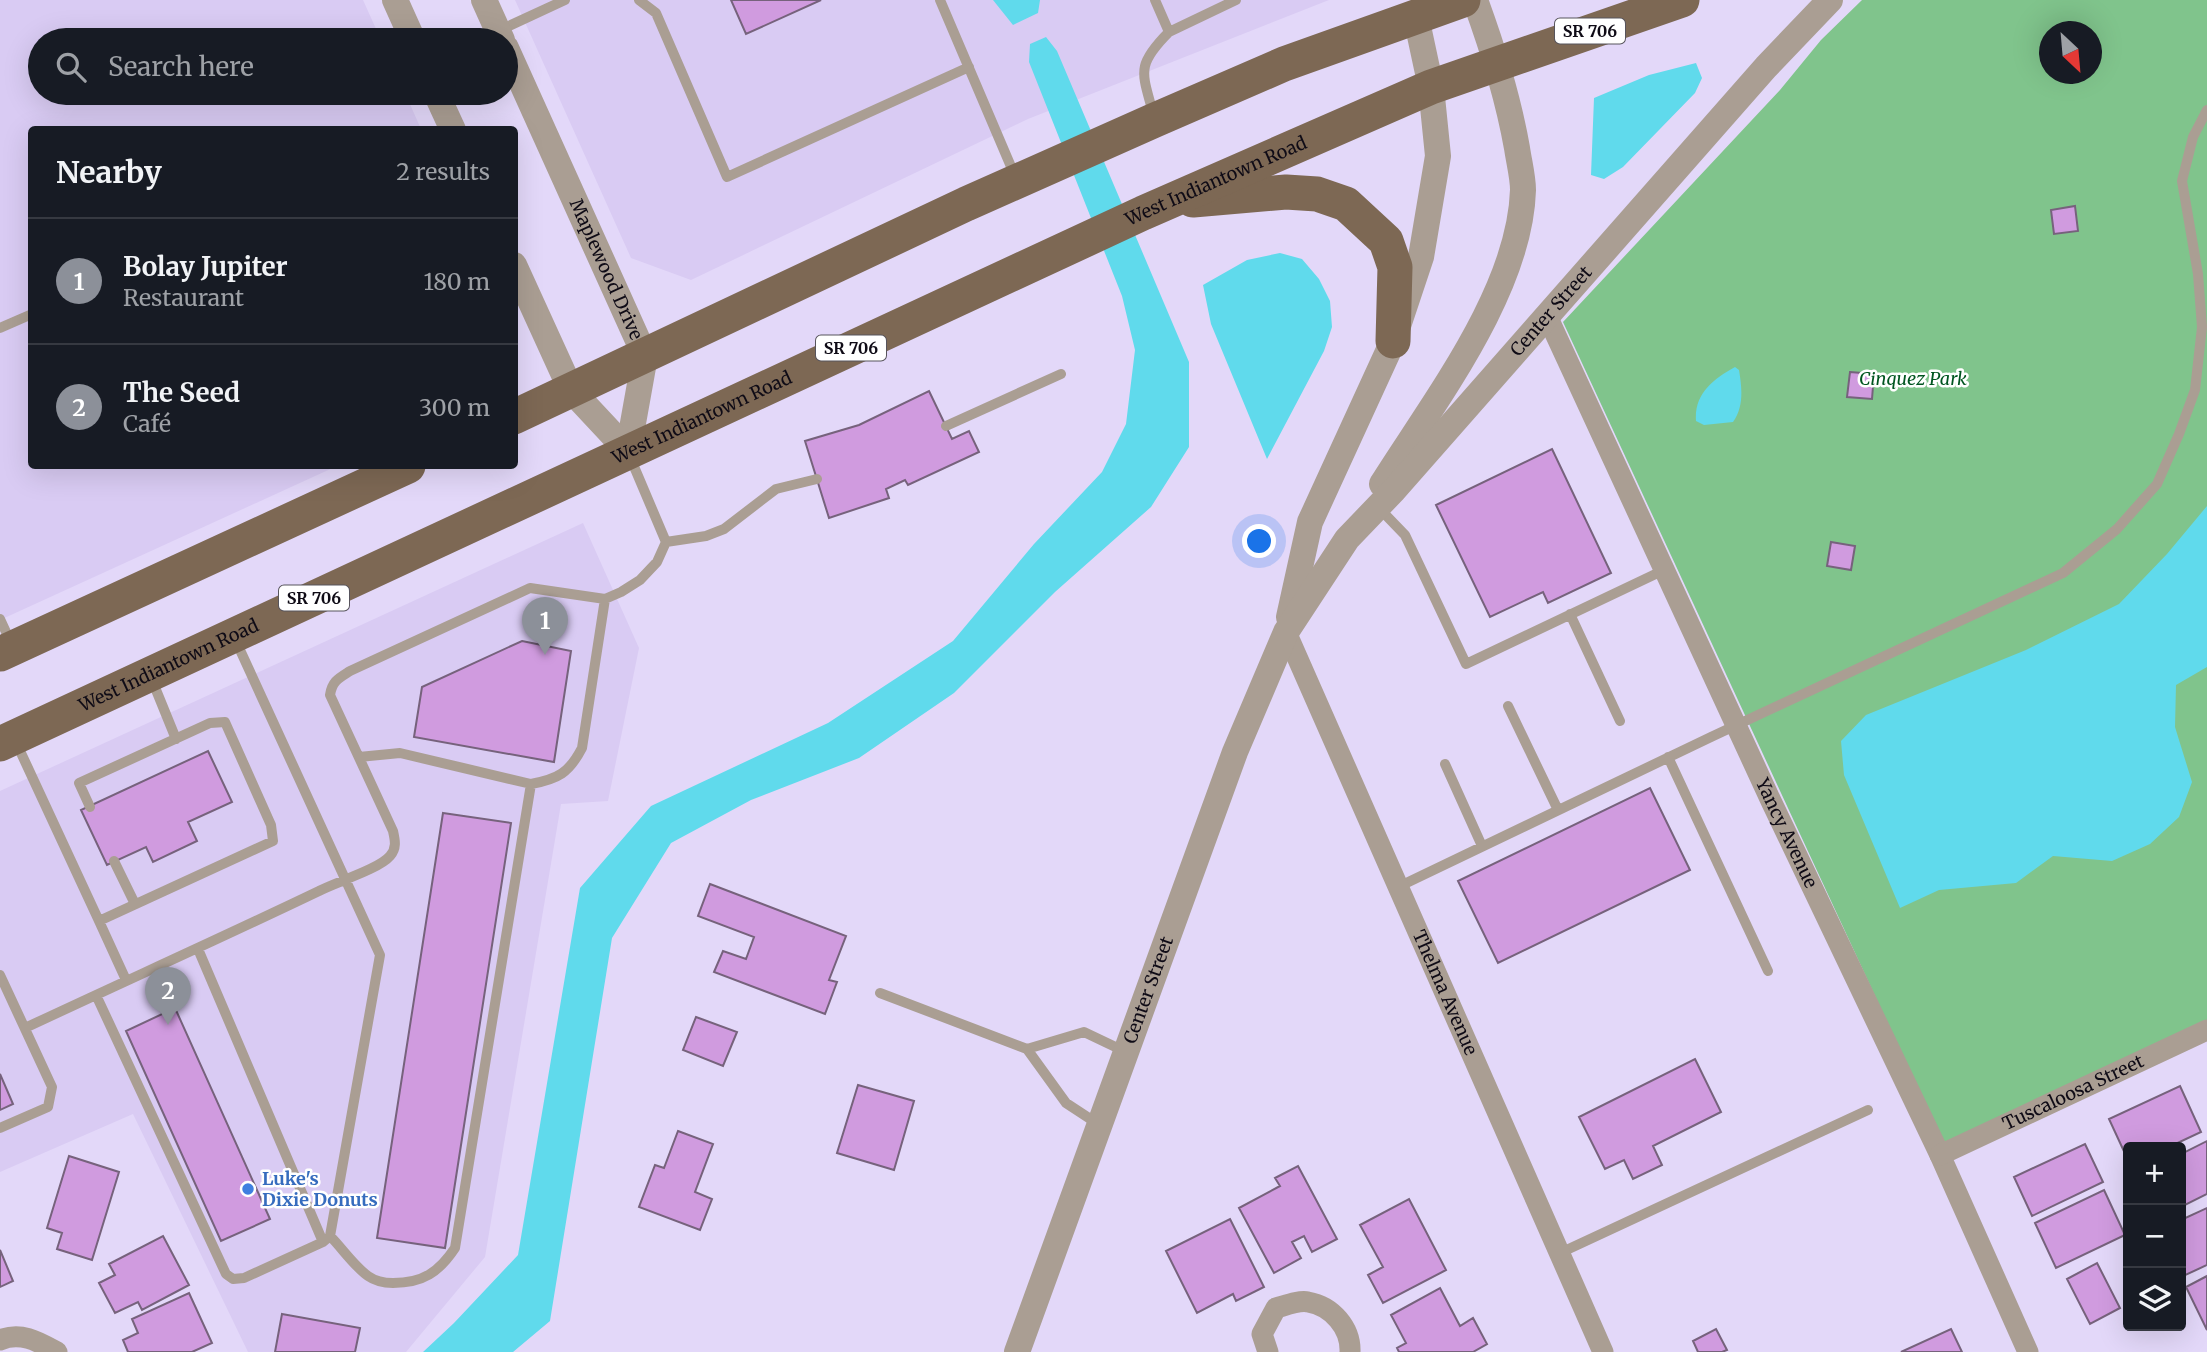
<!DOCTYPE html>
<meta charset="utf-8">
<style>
body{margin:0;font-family:Merriweather,serif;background:#20242c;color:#f1f3f6}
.controls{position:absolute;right:21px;bottom:21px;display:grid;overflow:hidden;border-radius:7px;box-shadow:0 7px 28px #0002}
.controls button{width:63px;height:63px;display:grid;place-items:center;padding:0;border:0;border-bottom:2px solid #363941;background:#171b24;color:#f1f3f6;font:35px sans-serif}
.compass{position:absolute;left:2039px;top:21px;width:63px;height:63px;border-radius:50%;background:#171b24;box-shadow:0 7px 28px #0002;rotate:154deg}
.you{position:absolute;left:1260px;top:542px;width:24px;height:24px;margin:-18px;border:5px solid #fff;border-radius:50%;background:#1a73e8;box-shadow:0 0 0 10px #1a73e833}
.badge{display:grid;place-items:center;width:46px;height:46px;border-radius:50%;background:#8c9099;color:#fff;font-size:23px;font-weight:700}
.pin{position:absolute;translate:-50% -58px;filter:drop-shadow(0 2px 4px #0008)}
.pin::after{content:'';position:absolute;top:37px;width:24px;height:21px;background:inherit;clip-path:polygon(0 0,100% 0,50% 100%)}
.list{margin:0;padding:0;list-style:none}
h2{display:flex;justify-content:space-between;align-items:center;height:91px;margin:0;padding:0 28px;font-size:30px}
h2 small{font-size:23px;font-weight:400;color:#9ea1a6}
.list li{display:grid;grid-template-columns:46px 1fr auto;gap:21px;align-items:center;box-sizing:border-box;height:126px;padding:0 28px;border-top:2px solid #363941}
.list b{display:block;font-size:26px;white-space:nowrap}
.list p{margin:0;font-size:23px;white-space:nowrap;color:#9ea1a6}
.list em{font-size:23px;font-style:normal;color:#9ea1a6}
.icon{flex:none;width:38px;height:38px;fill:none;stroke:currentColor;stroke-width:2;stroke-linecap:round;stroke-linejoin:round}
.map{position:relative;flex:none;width:2207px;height:1352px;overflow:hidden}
.search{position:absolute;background:#171b24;box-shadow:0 7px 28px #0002;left:28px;top:28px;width:490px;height:77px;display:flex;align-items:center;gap:18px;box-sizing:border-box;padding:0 24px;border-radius:38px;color:#9ea1a6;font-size:26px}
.panel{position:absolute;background:#171b24;box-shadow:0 7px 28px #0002;left:28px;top:126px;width:490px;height:343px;border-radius:7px}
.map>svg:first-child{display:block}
</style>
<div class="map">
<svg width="2207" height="1352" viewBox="0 0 2207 1352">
<rect width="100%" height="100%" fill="#e3d8f9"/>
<!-- built -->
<path fill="#d9cbf3" d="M 0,0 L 363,0 L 381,40 L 40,40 L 40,93 L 405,93 L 421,129 L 32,130 L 32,466 L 337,466 L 0,620 Z
M 515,0 L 1329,0 L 1028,119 L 691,280 L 631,258 Z
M 583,523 L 639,648 L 608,801 L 561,804 L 485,1257 L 406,1352 L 248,1352 L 133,1114 L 0,1172 L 0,791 Z"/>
<!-- green -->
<path fill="#80c48c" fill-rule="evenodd" d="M 1862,0 L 2207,0 L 2207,1020 L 1944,1145 L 1563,322 L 1780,90 L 1821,40 ZM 2050,32 L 2092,32 L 2092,74 L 2050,74 Z"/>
<!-- water -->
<path fill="#60daec" d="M 993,0 L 1040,0 L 1038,13 L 1013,25 Z
M 1046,37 L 1057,51 L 1189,362 L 1189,447 L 1151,507 L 1055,592 L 954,693 L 859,758 L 751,800 L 671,843 L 612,938 L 550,1321 L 513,1352 L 423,1352 L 454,1323 L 518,1255 L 580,888 L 651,806 L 828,723 L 953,641 L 1034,544 L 1102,472 L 1126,424 L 1135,350 L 1122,296 L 1029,62 L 1030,44 Z
M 1696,63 L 1702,78 L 1695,93 L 1623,167 L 1604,179 L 1591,175 L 1594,98 L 1649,75 Z
M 1280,253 L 1302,259 L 1319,279 L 1330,301 L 1332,327 L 1324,351 L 1267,459 L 1211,324 L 1203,285 L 1247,260 Z
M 1735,367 L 1739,370 C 1742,388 1744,407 1733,422 L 1704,425 L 1696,421 C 1694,394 1713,379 1735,367 Z
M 2207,506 L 2207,667 L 2176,685 L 2175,727 L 2192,782 L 2179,817 L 2150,844 L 2112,861 L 2053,856 L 2016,883 L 1939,890 L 1900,908 L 1844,775 L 1841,741 L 1866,715 L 2026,650 L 2119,604 L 2167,554 Z"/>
<!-- building -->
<path fill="#d09bdf" stroke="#76627c" stroke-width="2" d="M 731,0 L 821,0 L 746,34 Z
M 2075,206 L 2078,231 L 2054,234 L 2051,210 Z
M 1850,372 L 1874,374 L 1872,399 L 1847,397 Z
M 929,391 L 952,439 L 969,431 L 979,452 L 908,485 L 905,480 L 886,489 L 889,498 L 829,518 L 805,441 L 859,425 Z
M 1552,449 L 1611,573 L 1548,603 L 1543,592 L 1490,617 L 1436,505 Z
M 1831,542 L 1855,546 L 1851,570 L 1827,566 Z
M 522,641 L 571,651 L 554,762 L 414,737 L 422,687 Z
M 208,751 L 232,802 L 188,822 L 197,841 L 153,862 L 146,847 L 107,865 L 81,810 Z
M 1650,788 L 1690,870 L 1498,963 L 1458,881 Z
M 443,813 L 511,823 L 445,1248 L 377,1238 Z
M 710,884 L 846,936 L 829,980 L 837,982 L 825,1014 L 714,972 L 723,951 L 746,959 L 754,937 L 698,916 Z
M 175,1008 L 270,1219 L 221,1241 L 126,1031 Z
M 696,1017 L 737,1032 L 723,1066 L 683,1050 Z
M 1695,1059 L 1721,1112 L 1653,1146 L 1662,1165 L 1633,1179 L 1624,1160 L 1605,1169 L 1579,1117 Z
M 0,1074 L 13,1104 L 0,1110 Z
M 858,1085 L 914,1101 L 894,1170 L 837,1153 Z
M 2180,1086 L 2201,1132 L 2169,1147 L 2128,1147 L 2128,1160 L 2109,1119 Z
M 678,1131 L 713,1144 L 695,1192 L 712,1199 L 700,1230 L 639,1207 L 655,1165 L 664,1168 Z
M 2207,1141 L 2207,1194 L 2181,1207 L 2181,1154 Z
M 2085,1144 L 2103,1182 L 2032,1216 L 2014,1177 Z
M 69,1156 L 119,1172 L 92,1260 L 57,1249 L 62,1233 L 47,1228 Z
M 1298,1166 L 1337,1239 L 1312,1252 L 1304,1236 L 1292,1242 L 1301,1258 L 1274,1273 L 1239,1208 L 1280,1186 L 1275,1178 Z
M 2104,1190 L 2125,1235 L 2056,1268 L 2035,1223 Z
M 1409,1199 L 1446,1270 L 1383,1303 L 1368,1275 L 1383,1267 L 1360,1225 Z
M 2207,1208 L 2207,1265 L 2181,1277 L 2181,1220 Z
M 1230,1219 L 1264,1287 L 1236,1301 L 1233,1294 L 1197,1313 L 1166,1251 Z
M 163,1236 L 189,1285 L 142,1310 L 138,1302 L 115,1313 L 99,1283 L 115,1275 L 109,1264 Z
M 0,1250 L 13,1281 L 0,1287 Z
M 2097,1263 L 2120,1308 L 2090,1324 L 2067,1279 Z
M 2207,1276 L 2207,1330 L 2186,1287 Z
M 1440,1288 L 1460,1326 L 1473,1318 L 1487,1344 L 1473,1352 L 1399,1352 L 1397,1348 L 1406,1343 L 1391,1315 Z
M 189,1293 L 212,1343 L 192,1352 L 128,1352 L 123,1340 L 138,1333 L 132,1319 Z
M 282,1314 L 360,1328 L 355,1352 L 275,1352 Z
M 1716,1329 L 1727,1350 L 1722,1352 L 1698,1352 L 1693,1341 Z
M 1951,1329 L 1962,1352 L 1901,1352 Z"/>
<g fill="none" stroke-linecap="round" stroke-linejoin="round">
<!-- service -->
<path stroke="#aa9e93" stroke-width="10" d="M 639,0 L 656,13 L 727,177 L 969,67
M 940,0 L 1015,176
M 498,31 L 565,0
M 1169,32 L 1236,0
M 1154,117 C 1143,73 1134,67 1169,32 L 1155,0
M 0,328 L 32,314
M 946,426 L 1061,374
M 1378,507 L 1405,535 L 1466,664 L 1664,570
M 666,542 L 706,536 L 724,529 L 776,489 L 817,479
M 1570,614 L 1620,721
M 0,619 L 12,645
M 152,680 L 176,739
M 1508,706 L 1558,810
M 15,740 L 99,921 L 273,841 L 271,825 L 225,722 L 210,723 L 79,783 L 90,807
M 1668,757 L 1768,971
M 1445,764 L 1482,846
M 531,784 C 558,779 569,773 582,748 L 605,599
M 114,861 L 135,904
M 1398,887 L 1711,737 L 2063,573 L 2117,529 L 2157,484 L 2179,434 L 2195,390 L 2202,327 L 2198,274 L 2182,181 L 2193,137 L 2207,110
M 99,921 L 126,980
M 198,949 L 323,1242
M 0,975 L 52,1087 L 48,1107 L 0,1128
M 880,993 L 1027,1049 L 1084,1032 L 1126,1052
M 96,995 L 226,1274 L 233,1279 L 244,1278 L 323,1242 L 330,1236 L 380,955 L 235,639
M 25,1028 C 123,982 221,938 319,891 C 336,882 379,869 390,856 C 397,848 395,840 393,831 L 330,695 C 332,681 339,678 350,671 L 530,588 L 605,599 L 621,592 L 640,580 L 657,562 L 666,542 L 630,457
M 1027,1049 L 1066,1103 L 1098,1124
M 330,1236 C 342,1248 354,1266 368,1276 C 375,1281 384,1283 393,1283 C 423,1283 439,1272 455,1248 L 531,784 L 400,753 L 359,757
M 1560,1253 L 1868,1110"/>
<!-- minor -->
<g stroke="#aa9e93" stroke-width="21">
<path id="s1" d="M 1547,316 L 1771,801 L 1940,1155 L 2028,1352"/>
<path id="s2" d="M 1286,632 L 1603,1352"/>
<path id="s3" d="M 1940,1155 L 2207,1030"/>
<path d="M 0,1340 C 21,1331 39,1342 57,1352"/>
<path d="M 1268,1352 L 1262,1334 L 1276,1308 C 1284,1306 1299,1300 1308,1302 C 1332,1306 1351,1328 1350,1352"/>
</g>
<!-- tertiary -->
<g stroke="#aa9e93" stroke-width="26">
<path d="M 395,0 L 413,40"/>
<path d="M 484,0 L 502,40"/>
<path id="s4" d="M 506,48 L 645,356 L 628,451"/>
<path d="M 436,93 L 453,130"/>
<path d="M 514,265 L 571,390 L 628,451"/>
<path d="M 1382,484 C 1434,401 1520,291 1523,190 C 1523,177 1519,162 1517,148 C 1508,97 1493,49 1475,0"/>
<path d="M 1289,617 L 1310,522 L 1393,341 L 1421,257 L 1438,156 L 1431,87 L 1416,17"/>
<path id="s5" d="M 1017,1352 L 1235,752 L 1286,632 L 1347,539 L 1394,490 L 1766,67 L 1830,0"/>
</g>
<!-- primary -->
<g stroke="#7d6854" stroke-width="35">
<path d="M 1193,200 L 1286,192 L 1317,194 L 1346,204 L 1386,241 L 1395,267 L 1393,341"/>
<path d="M 514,417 L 966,204 L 1155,120 L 1284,64 L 1463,0"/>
<path d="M 0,654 L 408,466"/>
<path id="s6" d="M 0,744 L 1143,213 L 1431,87 L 1682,0"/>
</g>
</g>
<!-- markers -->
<circle fill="#3f7fe0" stroke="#fff" stroke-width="2.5" cx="248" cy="1189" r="7"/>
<g text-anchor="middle" stroke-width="5" stroke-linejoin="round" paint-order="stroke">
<!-- shield labels -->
<g fill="#fff" stroke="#57545c" stroke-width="2">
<rect x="1555" y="18.5" width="70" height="25" rx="5"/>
<rect x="816" y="335.5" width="70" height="25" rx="5"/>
<rect x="279" y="585.5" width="70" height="25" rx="5"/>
</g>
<g font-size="16" font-weight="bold" fill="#0f0b16">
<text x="1590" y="37">SR 706</text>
<text x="851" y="354">SR 706</text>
<text x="314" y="604">SR 706</text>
</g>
<!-- street labels -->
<g font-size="18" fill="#0f0b16" stroke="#fff">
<text dy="6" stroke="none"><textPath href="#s6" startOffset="1340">West Indiantown Road</textPath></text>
<text dy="6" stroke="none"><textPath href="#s4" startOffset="243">Maplewood Drive</textPath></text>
<text dy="6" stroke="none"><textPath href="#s5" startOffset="1186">Center Street</textPath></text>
<text dy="6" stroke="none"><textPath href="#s6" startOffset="774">West Indiantown Road</textPath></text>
<text dy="6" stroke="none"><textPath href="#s6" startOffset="186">West Indiantown Road</textPath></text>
<text dy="6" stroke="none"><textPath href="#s1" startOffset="570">Yancy Avenue</textPath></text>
<text dy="6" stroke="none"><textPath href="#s5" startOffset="385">Center Street</textPath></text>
<text dy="6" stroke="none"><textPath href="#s2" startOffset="394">Thelma Avenue</textPath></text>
<text dy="6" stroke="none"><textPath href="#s3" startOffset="147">Tuscaloosa Street</textPath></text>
</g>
<!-- park labels -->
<g font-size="18" font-style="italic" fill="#005520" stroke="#fff">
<text x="1913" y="385">Cinquez Park</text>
</g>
<!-- shop labels -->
<g font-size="18" font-weight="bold" fill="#366cbe" stroke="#fff" text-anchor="start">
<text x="262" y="1185">Luke's<tspan x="262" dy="21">Dixie Donuts</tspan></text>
</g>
</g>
</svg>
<div class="controls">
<button>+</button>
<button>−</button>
<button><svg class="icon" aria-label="layers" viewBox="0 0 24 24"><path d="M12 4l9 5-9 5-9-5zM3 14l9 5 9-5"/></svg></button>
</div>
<svg class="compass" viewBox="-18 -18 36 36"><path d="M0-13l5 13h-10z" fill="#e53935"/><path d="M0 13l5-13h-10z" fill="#9ea1a6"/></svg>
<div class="you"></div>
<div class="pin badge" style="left:545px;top:655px">1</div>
<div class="pin badge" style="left:168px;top:1025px">2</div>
<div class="search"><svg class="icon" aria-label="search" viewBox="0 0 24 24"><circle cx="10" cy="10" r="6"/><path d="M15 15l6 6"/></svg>Search here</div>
<section class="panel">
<h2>Nearby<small>2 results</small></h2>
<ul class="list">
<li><span class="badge">1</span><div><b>Bolay Jupiter</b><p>Restaurant</p></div><em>180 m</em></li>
<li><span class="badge">2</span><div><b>The Seed</b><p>Café</p></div><em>300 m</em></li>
</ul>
</section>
</div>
